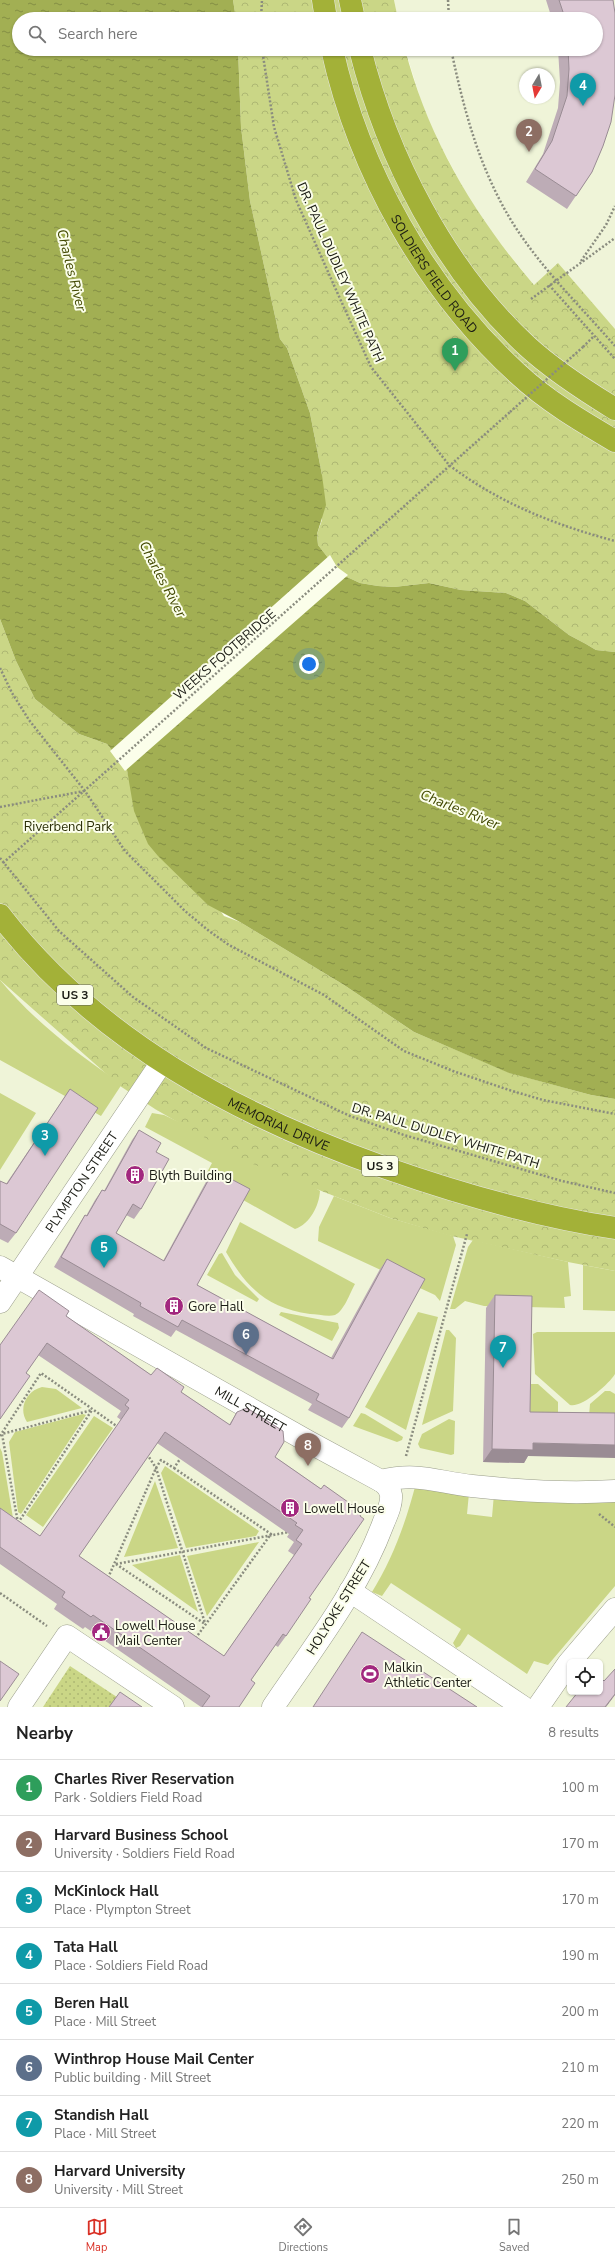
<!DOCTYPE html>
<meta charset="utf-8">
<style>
body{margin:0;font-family:"Nunito Sans",sans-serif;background:#f2f2f2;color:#222}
.controls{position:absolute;right:12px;bottom:12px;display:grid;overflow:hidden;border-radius:6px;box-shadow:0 1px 3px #0004}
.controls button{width:36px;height:36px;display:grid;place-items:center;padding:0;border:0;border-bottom:1px solid #e0e0e0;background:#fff;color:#222;font:20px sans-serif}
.compass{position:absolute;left:519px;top:68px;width:36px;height:36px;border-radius:50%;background:#fff;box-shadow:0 1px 3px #0004;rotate:190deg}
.you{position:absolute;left:309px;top:664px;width:14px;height:14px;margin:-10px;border:3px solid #fff;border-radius:50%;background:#1a73e8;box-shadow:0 0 0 6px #1a73e833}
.badge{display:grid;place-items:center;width:26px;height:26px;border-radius:50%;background:#d93025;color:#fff;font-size:13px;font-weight:700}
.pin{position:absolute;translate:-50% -33px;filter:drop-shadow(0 1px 2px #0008)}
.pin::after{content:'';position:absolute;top:21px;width:14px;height:12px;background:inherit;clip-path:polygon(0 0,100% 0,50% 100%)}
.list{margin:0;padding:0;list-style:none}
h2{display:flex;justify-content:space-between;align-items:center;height:52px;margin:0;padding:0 16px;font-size:17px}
h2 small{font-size:13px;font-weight:400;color:#767676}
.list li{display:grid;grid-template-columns:26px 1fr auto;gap:12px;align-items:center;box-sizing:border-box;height:56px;padding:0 16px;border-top:1px solid #e0e0e0}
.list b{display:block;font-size:15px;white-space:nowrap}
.list p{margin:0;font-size:13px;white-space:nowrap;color:#767676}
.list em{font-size:13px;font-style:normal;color:#767676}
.icon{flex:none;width:22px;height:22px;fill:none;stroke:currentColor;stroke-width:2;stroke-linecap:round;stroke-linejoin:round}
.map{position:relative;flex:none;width:615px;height:1707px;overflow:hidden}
.search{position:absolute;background:#fff;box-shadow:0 1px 3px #0004;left:12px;right:12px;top:12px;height:44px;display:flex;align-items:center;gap:10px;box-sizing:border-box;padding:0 14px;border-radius:22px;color:#767676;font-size:15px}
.sheet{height:500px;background:#fff}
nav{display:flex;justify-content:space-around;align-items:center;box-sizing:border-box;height:56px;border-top:1px solid #e0e0e0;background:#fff;font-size:11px;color:#767676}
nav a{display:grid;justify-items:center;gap:2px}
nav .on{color:#d93025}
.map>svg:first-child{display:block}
</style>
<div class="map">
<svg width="615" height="1707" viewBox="0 0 615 1707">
<defs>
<pattern id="park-crowns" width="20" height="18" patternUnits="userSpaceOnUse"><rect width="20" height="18" fill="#cad686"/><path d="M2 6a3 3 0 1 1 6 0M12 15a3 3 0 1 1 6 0" fill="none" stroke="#adb773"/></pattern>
<pattern id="garden-dots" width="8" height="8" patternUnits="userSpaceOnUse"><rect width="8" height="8" fill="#cad686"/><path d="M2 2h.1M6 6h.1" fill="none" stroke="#adb773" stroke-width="1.8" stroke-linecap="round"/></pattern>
<pattern id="water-ripples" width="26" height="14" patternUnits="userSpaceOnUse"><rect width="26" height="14" fill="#a2af53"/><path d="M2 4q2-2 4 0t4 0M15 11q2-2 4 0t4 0" fill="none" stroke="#838e44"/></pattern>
</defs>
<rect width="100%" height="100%" fill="#fbfeea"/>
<!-- built -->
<path fill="#eff4d8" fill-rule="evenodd" d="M 394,0 L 615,0 L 615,329 L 558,264 L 534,285 L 488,228 L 468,197 L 436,137 L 422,104 L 405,49 L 596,49 L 596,19 L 398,19 ZM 525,74 L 549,74 L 549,98 L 525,98 Z
M 0,980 L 120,1086 L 245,1161 L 390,1218 L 447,1235 L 615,1271 L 615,1707 L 0,1707 ZM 570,1662 L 600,1662 L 600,1692 L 570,1692 Z"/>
<!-- grass -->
<path fill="#cad686" d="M 0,980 C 34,1021 77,1054 122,1084 L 101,1116 L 0,1060 Z
M 0,1093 L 36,1113 L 0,1170 Z
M 152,1113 L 164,1115 L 308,1183 L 320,1191 C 319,1206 310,1224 295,1229 L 204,1178 L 212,1163 L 145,1127 Z
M 334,1196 L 390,1218 L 453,1236 L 456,1245 L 440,1301 L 435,1295 L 318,1241 L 319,1227 Z
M 240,1222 L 355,1284 C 350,1293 344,1311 335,1315 C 328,1317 317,1314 310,1314 C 267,1308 247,1288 226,1252 Z
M 473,1240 L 568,1262 L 571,1296 L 564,1297 L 565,1308 L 484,1306 L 465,1301 L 455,1309 L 450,1309 L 468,1247 Z
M 222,1253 L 235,1275 L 259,1299 L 257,1302 L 207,1275 L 219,1254 Z
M 583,1265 L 615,1271 L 615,1311 L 583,1310 Z
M 281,1312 L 338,1323 L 339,1328 L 332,1341 L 279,1315 Z
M 418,1312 L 438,1317 L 406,1430 L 365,1407 Z
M 446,1330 L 449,1330 L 456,1338 L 453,1411 L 422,1425 Z
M 537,1332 L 615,1332 L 615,1374 C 609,1384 582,1408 570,1405 L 535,1374 L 533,1334 Z
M 530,1384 L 538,1384 L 558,1402 L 558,1415 L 529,1414 Z
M 42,1387 L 56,1389 L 82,1408 L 27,1422 C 18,1409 26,1391 42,1387 Z
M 605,1391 L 610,1391 L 615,1394 L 615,1416 L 589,1416 L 590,1404 Z
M 361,1413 L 365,1414 L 403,1437 L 402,1440 L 397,1442 L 353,1426 Z
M 83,1414 L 86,1415 L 21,1514 L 18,1512 L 9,1442 L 15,1432 Z
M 94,1416 L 113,1428 L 43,1527 L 26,1515 Z
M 449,1419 L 455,1421 L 454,1454 L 451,1455 L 420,1448 L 418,1444 L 422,1434 Z
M 0,1448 L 2,1452 L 13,1518 L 0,1519 Z
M 165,1466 L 259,1531 L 256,1536 L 186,1548 L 161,1473 Z
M 155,1481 L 178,1548 L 124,1557 Z
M 416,1483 L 469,1493 L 467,1514 L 492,1517 L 494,1494 L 615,1497 L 615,1586 L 548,1665 L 534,1661 L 527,1674 L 468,1634 L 460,1646 L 456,1648 L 453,1643 L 461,1629 L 391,1583 L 382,1596 L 372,1592 C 393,1558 406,1522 416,1483 Z
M 259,1542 L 207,1616 L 187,1556 Z
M 180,1555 L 198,1612 L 132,1565 Z"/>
<!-- park -->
<path fill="url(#park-crowns)" d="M 233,0 L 394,0 L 398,19 L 236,19 Z
M 238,49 L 405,49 C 428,138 474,215 534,285 L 558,263 L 615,329 L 615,652 L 596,650 L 586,644 L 569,635 L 525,601 L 506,593 L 461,590 L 429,583 L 394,587 L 378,586 L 360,583 L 347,577 L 336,568 L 318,545 L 317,534 L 322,520 L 322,475 L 310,413 L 287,348 L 280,339 L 250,201 L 241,127 Z
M 0,619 L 16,661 L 35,699 L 79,734 L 107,744 L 127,770 L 129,779 L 224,916 L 240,922 L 344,985 L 414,1032 L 510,1073 L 591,1095 L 615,1099 L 615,1271 L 568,1262 L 447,1235 L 390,1218 L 245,1161 L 155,1109 L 120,1086 L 0,980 Z"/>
<!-- garden -->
<path fill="url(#garden-dots)" d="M 70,1666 L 132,1707 L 43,1707 Z"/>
<!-- water -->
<path fill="url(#water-ripples)" d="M 0,0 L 233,0 L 236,19 L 19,19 L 19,49 L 238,49 L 241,127 L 250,201 L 280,339 L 287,348 L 310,413 L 322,475 L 326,505 L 317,534 L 318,545 L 336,568 L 347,577 L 360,583 L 378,586 L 394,587 L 429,583 L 461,590 L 506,593 L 525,601 L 569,635 L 586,644 L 596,650 L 615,652 L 615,1099 L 591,1095 L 509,1073 L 414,1032 L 344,985 L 240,922 L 208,905 L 158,856 L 148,844 L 134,811 L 127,770 L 107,744 L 79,734 L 35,699 L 16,661 L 0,619 Z"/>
<!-- pier -->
<path fill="#fbfeea" d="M 330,555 L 337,567 L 348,575 L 125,771 L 110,751 Z"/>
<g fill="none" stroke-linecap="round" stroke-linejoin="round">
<!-- minor casing -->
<g stroke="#999c8a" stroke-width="23">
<g id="minor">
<path id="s1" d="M 0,1267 L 309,1442 L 381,1481 C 386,1484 390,1489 391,1495 C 392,1505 386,1516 383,1524 C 358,1591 312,1649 273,1707"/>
<path id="s2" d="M 0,1302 L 162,1062"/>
<path d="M 381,1481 C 417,1472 437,1482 472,1486 C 519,1491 567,1494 615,1491"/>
<path d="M 350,1591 L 523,1707"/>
<path d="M 19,1707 L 67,1636 L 173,1707"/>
<path d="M 538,1707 L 568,1664 L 615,1609"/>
</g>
</g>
<!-- highway casing -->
<g stroke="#e8e8e8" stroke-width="23">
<g id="highway">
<path d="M 323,0 L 326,19"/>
<path d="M 350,0 L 354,19"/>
<path id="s3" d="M 332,49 C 359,171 426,290 518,374 C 547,401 581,421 615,441"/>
<path d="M 360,49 C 387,157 444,269 527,346 C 553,370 584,390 615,409"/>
<path id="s4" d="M 0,915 C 97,1041 239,1116 386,1168 C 460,1194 537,1216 615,1228"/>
</g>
</g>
<!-- path -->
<path stroke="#8a8c7f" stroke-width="2.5" stroke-dasharray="2 2" stroke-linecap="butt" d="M 448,0 L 449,19
M 261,19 L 262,0
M 262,49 L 274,127 L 296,200 L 337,292 L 371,367 L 449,465 C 499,503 555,525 615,541
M 451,49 C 464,111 480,171 514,225 C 542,269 581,307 615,346
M 581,261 L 606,225 L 615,206
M 549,285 L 615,359
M 531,299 L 615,238
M 583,347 L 594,336
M 0,668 L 12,693 L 29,720 L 85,791 L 125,851 L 185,911 L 209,931 L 229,945 L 324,995 L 404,1051 L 453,1071 L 509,1090 L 543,1100 L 615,1114
M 0,807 L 84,791
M 0,858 L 59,931 L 133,997 L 206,1048 L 350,1116 L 404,1135 L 562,1181 L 615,1193
M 3,863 L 510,412
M 0,1436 L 41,1373 L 118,1427
M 147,1454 L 156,1468 L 205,1623
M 406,1456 L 467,1234
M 174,1468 L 271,1534 L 195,1639
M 599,1514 L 615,1527
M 18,1523 L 2,1434 L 92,1410
M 18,1523 L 92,1410
M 116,1564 L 289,1532
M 116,1564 L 205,1624
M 108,1578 L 156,1468 L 161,1460 L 174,1468 L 180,1459
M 0,1593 L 47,1626"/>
<!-- minor -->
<use href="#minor" stroke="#fff" stroke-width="22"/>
<!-- highway -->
<use href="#highway" stroke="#a3b138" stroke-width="22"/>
<!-- path-bridge -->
<path stroke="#8a8c7f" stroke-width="2.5" stroke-dasharray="2 2" stroke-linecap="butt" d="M 510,412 L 583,347"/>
</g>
<!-- wall -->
<path fill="#bdacb6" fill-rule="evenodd" d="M 546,0 L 613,0 L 592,172 L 567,209 L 526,182 L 543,154 L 558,108 L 560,82 L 558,49 L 596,49 L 596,19 L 552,19 Z
M 70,1089 L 16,1233 L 8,1243 L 0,1239 L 0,1181 L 6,1184 Z
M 139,1130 L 156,1152 L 141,1209 L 134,1219 L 126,1215 L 116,1233 L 163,1261 L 207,1180 L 214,1170 L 197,1285 L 331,1358 L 380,1269 L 387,1259 L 349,1418 L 342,1428 L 308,1410 L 312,1404 L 176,1330 L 171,1337 L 133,1316 L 134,1314 L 54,1267 L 78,1226 L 85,1215 L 86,1216 L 95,1200 L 102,1190 L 104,1191 L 132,1140 Z
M 495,1295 L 528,1456 L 524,1463 L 483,1462 L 486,1308 Z
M 66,1316 L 151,1375 L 181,1392 L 229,1425 L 237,1412 L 275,1457 L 321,1489 L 309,1598 L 286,1636 L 278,1647 L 275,1645 L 251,1680 L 239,1707 L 201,1707 L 85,1627 L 83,1629 L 54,1609 L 57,1604 L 0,1564 L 0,1508 L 40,1536 L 121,1420 L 117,1417 L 121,1411 L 38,1355 L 26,1373 L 0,1419 L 0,1345 ZM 157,1443 L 289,1534 L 287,1537 L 294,1542 L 288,1551 L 294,1555 L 224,1656 L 79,1556 Z"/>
<!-- shaded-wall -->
<path fill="#9a8c94" d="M 533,1443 L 615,1445 L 615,1458 L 528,1456 L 524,1463 L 483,1462 L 492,1449 Z
M 615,1694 L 615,1695 L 606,1707 L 605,1707 Z"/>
<!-- building -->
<path fill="#dcc8d4" stroke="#9a8c94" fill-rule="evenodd" d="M 559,0 L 613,0 L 615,13 L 615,95 L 611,122 L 603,146 L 592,172 L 576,196 L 535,169 L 552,141 L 567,96 L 569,69 L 568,49 L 596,49 L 596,19 L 564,19 L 563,12 Z
M 70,1089 L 98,1108 L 16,1233 L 0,1224 L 0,1181 L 7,1184 Z
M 139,1130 L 161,1143 L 156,1152 L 169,1159 L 141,1209 L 133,1204 L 116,1233 L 164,1261 L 214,1170 L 250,1189 L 197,1285 L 333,1359 L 387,1259 L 425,1279 L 349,1418 L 316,1400 L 319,1394 L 182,1320 L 178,1327 L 140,1306 L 141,1303 L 61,1257 L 85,1215 L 87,1216 L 102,1190 L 105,1191 Z
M 39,1290 L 69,1311 L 66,1316 L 151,1375 L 157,1368 L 184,1387 L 181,1392 L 230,1425 L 237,1412 L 247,1408 L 283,1431 L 284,1442 L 275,1457 L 321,1489 L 324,1485 L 362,1512 L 360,1516 L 364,1519 L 309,1598 L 311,1599 L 286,1636 L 283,1634 L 251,1680 L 255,1683 L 239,1707 L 202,1707 L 210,1696 L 93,1615 L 91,1617 L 62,1597 L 65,1592 L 0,1547 L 0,1508 L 40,1536 L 129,1408 L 125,1405 L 129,1400 L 47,1343 L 26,1373 L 30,1376 L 0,1419 L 0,1345 ZM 165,1432 L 297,1523 L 295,1525 L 303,1530 L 296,1540 L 302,1544 L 224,1656 L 79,1556 Z
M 495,1295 L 532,1296 L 530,1412 L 615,1413 L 615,1445 L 533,1443 L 533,1450 L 492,1449 Z
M 362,1632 L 477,1707 L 313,1707 Z
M 0,1661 L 19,1674 L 0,1701 Z
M 615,1669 L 615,1694 L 605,1707 L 566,1707 L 578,1692 L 600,1692 L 600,1677 L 604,1681 Z
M 120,1692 L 142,1707 L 109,1707 Z"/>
<!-- icons -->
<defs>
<g id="building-disc" transform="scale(1)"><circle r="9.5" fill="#a2287f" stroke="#fbfeea"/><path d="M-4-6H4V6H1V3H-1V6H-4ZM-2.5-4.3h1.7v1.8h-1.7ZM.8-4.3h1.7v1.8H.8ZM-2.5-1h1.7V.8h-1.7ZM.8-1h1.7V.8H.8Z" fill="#fff"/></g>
<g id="civic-disc" transform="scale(1)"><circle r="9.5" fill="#a2287f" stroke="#fbfeea"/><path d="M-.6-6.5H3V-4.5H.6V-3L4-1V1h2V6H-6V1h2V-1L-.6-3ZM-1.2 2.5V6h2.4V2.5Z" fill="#fff"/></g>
<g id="stadium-disc" transform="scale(1)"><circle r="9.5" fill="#a2287f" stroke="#fbfeea"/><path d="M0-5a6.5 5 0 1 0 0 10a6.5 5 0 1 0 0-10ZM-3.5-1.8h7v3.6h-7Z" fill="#fff"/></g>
</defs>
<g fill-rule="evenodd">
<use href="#building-disc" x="135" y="1175"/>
<use href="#building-disc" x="174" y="1306"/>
<use href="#building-disc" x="290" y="1508"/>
<use href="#civic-disc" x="101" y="1632"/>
<use href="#stadium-disc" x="370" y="1674"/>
</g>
<g text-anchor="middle" stroke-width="4" stroke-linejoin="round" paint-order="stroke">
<!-- shield labels -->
<g fill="#fbfeea" stroke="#5e5f54" stroke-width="1">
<rect x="57" y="985" width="36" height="20" rx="3"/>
<rect x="362" y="1156" width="36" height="20" rx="3"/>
</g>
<g font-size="12" font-weight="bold" fill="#1a1b14">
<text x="75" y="999">US 3</text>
<text x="380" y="1170">US 3</text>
</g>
<!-- street labels -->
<g font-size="13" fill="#1a1b14" stroke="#fbfeea">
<text transform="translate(341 272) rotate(66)" y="5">DR. PAUL DUDLEY WHITE PATH</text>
<text dy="5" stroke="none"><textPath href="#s3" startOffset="249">SOLDIERS FIELD ROAD</textPath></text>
<text transform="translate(224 654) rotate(-41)" y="5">WEEKS FOOTBRIDGE</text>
<text dy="5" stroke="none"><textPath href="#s4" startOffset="352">MEMORIAL DRIVE</textPath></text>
<text transform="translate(446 1135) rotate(17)" y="5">DR. PAUL DUDLEY WHITE PATH</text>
<text dy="5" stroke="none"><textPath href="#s2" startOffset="145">PLYMPTON STREET</textPath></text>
<text dy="5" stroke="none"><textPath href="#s1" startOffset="288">MILL STREET</textPath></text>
<text transform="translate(338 1607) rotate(-58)" y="5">HOLYOKE STREET</text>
</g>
<!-- park labels -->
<g font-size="13" fill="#2a2e06" stroke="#fbfeea">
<text x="68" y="831">Riverbend Park</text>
</g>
<!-- poi labels -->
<g font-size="13" fill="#1a1b14" stroke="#fbfeea" text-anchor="start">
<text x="149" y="1180">Blyth Building</text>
<text x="188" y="1311">Gore Hall</text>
<text x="304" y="1513">Lowell House</text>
<text x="115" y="1630">Lowell House<tspan x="115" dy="15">Mail Center</tspan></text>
<text x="384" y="1672">Malkin<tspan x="384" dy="15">Athletic Center</tspan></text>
</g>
<!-- water labels -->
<g font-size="14" font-style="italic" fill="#414800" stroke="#fbfeea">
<text transform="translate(72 270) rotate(76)" y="5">Charles River</text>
<text transform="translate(163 579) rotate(62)" y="5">Charles River</text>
<text transform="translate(460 809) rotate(22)" y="5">Charles River</text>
</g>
</g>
</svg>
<div class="controls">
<button><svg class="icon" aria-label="locate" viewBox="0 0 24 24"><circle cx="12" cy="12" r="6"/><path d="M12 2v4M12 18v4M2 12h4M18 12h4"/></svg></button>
</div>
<svg class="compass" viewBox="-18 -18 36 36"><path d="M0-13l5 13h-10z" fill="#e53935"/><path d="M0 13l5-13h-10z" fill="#767676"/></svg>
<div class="you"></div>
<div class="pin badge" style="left:455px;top:371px;background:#2e9e5b">1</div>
<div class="pin badge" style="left:529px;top:152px;background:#8d6e63">2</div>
<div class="pin badge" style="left:45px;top:1156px;background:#0f9aa8">3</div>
<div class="pin badge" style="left:583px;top:106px;background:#0f9aa8">4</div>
<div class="pin badge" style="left:104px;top:1268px;background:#0f9aa8">5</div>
<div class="pin badge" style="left:246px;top:1355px;background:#5c6f8a">6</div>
<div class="pin badge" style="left:503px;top:1368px;background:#0f9aa8">7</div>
<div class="pin badge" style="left:308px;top:1466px;background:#8d6e63">8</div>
<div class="search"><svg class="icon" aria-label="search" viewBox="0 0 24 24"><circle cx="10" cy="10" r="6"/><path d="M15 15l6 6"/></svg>Search here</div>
</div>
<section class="sheet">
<h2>Nearby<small>8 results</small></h2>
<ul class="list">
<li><span class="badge" style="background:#2e9e5b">1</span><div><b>Charles River Reservation</b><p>Park · Soldiers Field Road</p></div><em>100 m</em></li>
<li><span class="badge" style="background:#8d6e63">2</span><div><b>Harvard Business School</b><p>University · Soldiers Field Road</p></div><em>170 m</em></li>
<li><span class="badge" style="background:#0f9aa8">3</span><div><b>McKinlock Hall</b><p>Place · Plympton Street</p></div><em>170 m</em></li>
<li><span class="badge" style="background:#0f9aa8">4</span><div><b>Tata Hall</b><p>Place · Soldiers Field Road</p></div><em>190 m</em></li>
<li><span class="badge" style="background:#0f9aa8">5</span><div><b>Beren Hall</b><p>Place · Mill Street</p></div><em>200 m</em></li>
<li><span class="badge" style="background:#5c6f8a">6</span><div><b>Winthrop House Mail Center</b><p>Public building · Mill Street</p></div><em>210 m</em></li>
<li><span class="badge" style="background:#0f9aa8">7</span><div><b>Standish Hall</b><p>Place · Mill Street</p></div><em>220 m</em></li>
<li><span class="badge" style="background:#8d6e63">8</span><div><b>Harvard University</b><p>University · Mill Street</p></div><em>250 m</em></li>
</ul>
</section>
<nav>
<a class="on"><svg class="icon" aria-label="map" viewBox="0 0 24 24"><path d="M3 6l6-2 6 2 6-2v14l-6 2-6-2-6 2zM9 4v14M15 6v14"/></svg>Map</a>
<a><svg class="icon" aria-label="directions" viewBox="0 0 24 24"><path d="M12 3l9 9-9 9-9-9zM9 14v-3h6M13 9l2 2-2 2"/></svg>Directions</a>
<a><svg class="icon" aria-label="saved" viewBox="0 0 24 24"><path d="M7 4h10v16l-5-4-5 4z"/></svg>Saved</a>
</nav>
